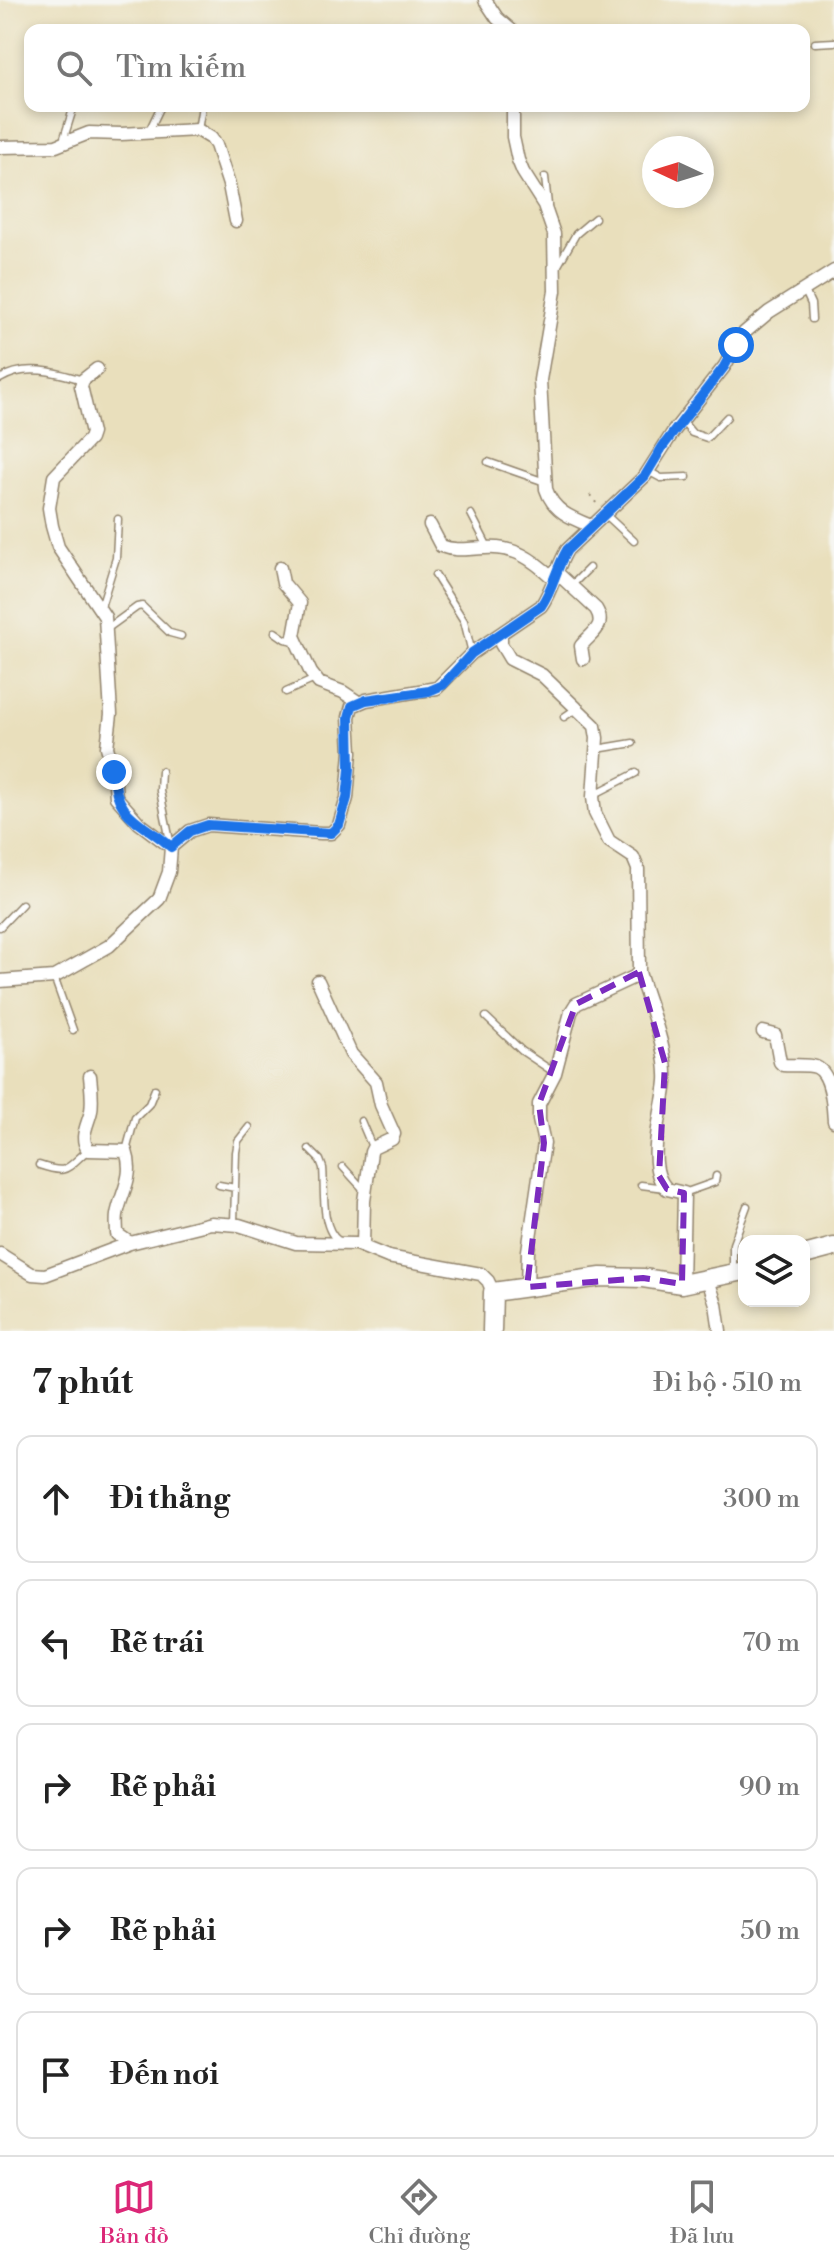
<!DOCTYPE html>
<html lang="vi">
<meta charset="utf-8">
<style>
body{margin:0;font-family:"Libre Bodoni",serif;background:#f6f6f6;color:#222}
.controls{position:absolute;right:24px;bottom:24px;display:grid;overflow:hidden;border-radius:16px;box-shadow:0 4px 12px #0003}
.controls button{width:72px;height:72px;display:grid;place-items:center;padding:0;border:0;border-bottom:2px solid #e0e0e0;background:#fff;color:#222;font:40px sans-serif}
.compass{position:absolute;left:642px;top:136px;width:72px;height:72px;border-radius:50%;background:#fff;box-shadow:0 4px 12px #0003;rotate:274deg}
.stop{position:absolute;width:24px;height:24px;margin:-18px;border:6px solid #1a73e8;border-radius:50%;background:#fff}
.stop.end{background:#1a73e8;border-color:#fff;box-shadow:0 2px 8px #0008}
.list{margin:0;padding:0;list-style:none}
h2{display:flex;justify-content:space-between;align-items:center;height:104px;margin:0;padding:0 32px;font-size:34px}
h2 small{font-size:26px;font-weight:400;color:#767676}
.list li{display:grid;grid-template-columns:52px 1fr auto;gap:24px;align-items:center;box-sizing:border-box;height:128px;margin:0 16px 16px;padding:0 16px;border:2px solid #e0e0e0;border-radius:16px}
.list b{display:block;font-size:30px;white-space:nowrap}
.list em{font-size:26px;font-style:normal;color:#767676}
.icon{flex:none;width:44px;height:44px;fill:none;stroke:currentColor;stroke-width:2;stroke-linecap:round;stroke-linejoin:round}
.map{position:relative;flex:none;width:834px;height:1331px;overflow:hidden}
.search{position:absolute;background:#fff;box-shadow:0 4px 12px #0003;left:24px;right:24px;top:24px;height:88px;display:flex;align-items:center;gap:20px;box-sizing:border-box;padding:0 28px;border-radius:16px;color:#767676;font-size:30px}
.sheet{height:824px;background:#fff}
nav{display:flex;justify-content:space-around;align-items:center;box-sizing:border-box;height:112px;border-top:2px solid #e0e0e0;background:#fff;font-size:22px;color:#767676}
nav a{display:grid;justify-items:center;gap:4px}
nav .on{color:#db2777}
.map>svg:first-child{display:block}
</style>
<div class="map">
<svg width="834" height="1331" viewBox="0 0 834 1331">
<rect width="100%" height="100%" fill="#f6f6f2"/>
<filter id="ink" filterUnits="userSpaceOnUse"><feTurbulence type="fractalNoise" baseFrequency=".0125" numOctaves="2"/><feDisplacementMap in="SourceGraphic" scale="16" xChannelSelector="R" yChannelSelector="G"/><feConvolveMatrix kernelMatrix="1 2 1 2 8 2 1 2 1" color-interpolation-filters="sRGB"/></filter>
<filter id="wash" filterUnits="userSpaceOnUse"><feTurbulence type="fractalNoise" baseFrequency=".006" numOctaves="4" result="noise"/><feDisplacementMap in="SourceGraphic" scale="32" xChannelSelector="R" yChannelSelector="G"/><feGaussianBlur stdDeviation="1.8" result="paint"/><feColorMatrix in="noise" values="0 0 0 0 0 0 0 0 0 0 0 0 0 0 0 0 0 1.4 0 .05"/><feComposite in="paint" operator="in"/></filter>
<g filter="url(#wash)">
<rect width="100%" height="100%" fill="#e9dfbc"/>
</g>
<g filter="url(#ink)">
<g fill="none" stroke-linecap="round" stroke-linejoin="round">
<!-- lane casing -->
<g stroke="#92846d" stroke-width="9">
<path id="lane" d="M 815,43 L 834,42
M 198,130 L 202,106
M 149,131 L 161,106
M 63,141 L 74,106
M 545,177 L 548,205
M 557,267 L 576,234 L 595,218
M 805,291 L 811,304 L 812,319
M 0,379 C 25,363 56,372 83,380
M 682,421 L 692,433 L 707,438 L 727,417
M 488,462 L 545,482
M 648,471 L 661,478 L 687,477
M 471,514 L 488,547
M 606,515 L 634,541
M 435,575 L 464,621 L 472,653
M 572,585 L 589,568
M 100,610 L 116,558 L 118,519
M 108,628 L 137,607 L 142,606 L 170,633 L 181,636
M 275,632 L 285,639 L 295,641
M 286,692 L 315,679
M 564,717 L 577,708
M 597,749 L 633,743
M 161,771 L 160,791 L 171,846
M 593,795 L 636,773
M 0,927 L 22,904
M 54,977 L 73,1030
M 486,1017 L 522,1051 L 555,1073
M 361,1121 L 372,1147
M 309,1149 L 320,1160 L 323,1168 C 325,1188 320,1229 339,1241
M 126,1151 L 135,1118 L 149,1104 L 155,1089
M 39,1165 C 69,1175 65,1169 87,1151
M 343,1167 L 365,1191
M 219,1185 L 235,1188
M 641,1185 L 665,1188
M 684,1193 L 715,1182 L 716,1176
M 234,1223 L 236,1152 L 238,1141 L 249,1127
M 733,1270 L 733,1244 L 747,1206"/>
</g>
<!-- street casing -->
<g stroke="#92846d" stroke-width="15">
<path id="street" d="M 485,0 L 497,18 L 511,30
M 513,106 L 513,137 L 518,160 L 523,172 L 544,205 L 554,234 L 555,291 L 540,380 L 546,489 C 553,511 571,518 591,526
M 0,147 L 56,146 L 89,133 L 121,134 L 198,130 L 211,138 L 216,145 L 229,185 L 236,221
M 430,525 L 441,546 C 456,552 470,548 485,548 C 515,546 532,559 553,578
M 280,568 L 283,583 L 300,603 L 294,636 L 311,673 L 319,683 L 343,692 L 358,702
M 555,571 L 596,609 C 607,627 591,633 581,646 L 583,659
M 501,636 L 501,644 L 510,659 L 542,675 L 595,726 L 597,738 L 593,797 L 595,813 L 609,841 L 633,857 L 638,869 L 639,972 L 634,977 L 576,1004 L 571,1012 L 555,1073 L 539,1104 L 539,1120 L 544,1143 L 528,1251 L 527,1287
M 171,847 L 190,831 L 208,825 L 321,833 L 331,833 L 339,825 L 347,798 L 351,752 L 349,717 L 352,706 L 366,700 L 437,688 L 472,653 L 541,606 C 553,589 556,568 567,550 L 645,476 L 673,432 L 724,367 L 744,333 L 769,312 L 834,271
M 639,972 C 648,1004 668,1049 666,1081 C 664,1109 643,1167 667,1189 L 684,1193 L 682,1284
M 0,981 L 54,977 L 109,946 L 159,899 L 169,872 L 171,847 L 139,823 L 116,797 L 114,772 L 107,747 L 111,714 L 105,617 L 58,547 L 52,526 L 49,508 L 54,477 L 90,439 L 92,433 L 81,386 L 83,380 L 97,369
M 318,981 L 351,1054 L 376,1082 L 381,1105 L 394,1134 L 392,1139 L 373,1148 L 371,1152 L 364,1201 L 363,1246
M 763,1032 L 775,1035 L 780,1062 L 783,1065 C 793,1066 807,1064 816,1067 C 832,1074 833,1107 834,1121
M 90,1076 C 91,1087 93,1099 91,1111 C 88,1125 79,1137 88,1150 L 126,1151 C 135,1177 121,1192 117,1215 C 116,1221 117,1228 117,1234 L 130,1243
M 0,1254 L 32,1274 L 45,1275 L 130,1243 L 211,1223 L 239,1225 L 296,1243 L 356,1244 L 388,1257 L 481,1274 L 488,1281 L 493,1292
M 707,1277 L 716,1304 L 720,1331"/>
</g>
<!-- secondary casing -->
<g stroke="#92846d" stroke-width="21">
<path id="secondary" d="M 804,1255 L 834,1247
M 492,1331 L 493,1292 L 601,1277 L 643,1278 L 682,1284 L 744,1271"/>
</g>
<!-- path -->
<path stroke="#92846d" stroke-width="2" stroke-dasharray="2 6" stroke-linecap="butt" d="M 590,495 L 597,504"/>
<!-- lane -->
<use href="#lane" stroke="#fff" stroke-width="6"/>
<!-- street -->
<use href="#street" stroke="#fff" stroke-width="12"/>
<!-- secondary -->
<use href="#secondary" stroke="#fff" stroke-width="18"/>
</g>
</g>
<g fill="none" stroke-linecap="round" stroke-linejoin="round" filter="url(#ink)">
<!-- route -->
<path stroke="#1a73e8" stroke-width="10" d="M 114,772 C 115,819 141,820 171,847 L 190,831 L 208,825 L 331,833 L 339,825 L 347,798 L 350,769 L 349,717 L 352,706 L 366,700 L 429,691 L 443,685 L 472,653 L 541,606 C 553,589 556,568 567,550 L 645,476 L 663,446 L 724,367 L 736,345"/>
</g>
<!-- marked area -->
<path fill="none" stroke="#7b2cbf" stroke-width="6" stroke-dasharray="16 10" stroke-linejoin="round" d="M 639,972 L 665,1063 L 659,1176 L 667,1189 L 684,1193 L 682,1284 L 643,1278 L 527,1287 L 544,1143 L 539,1104 L 576,1004 Z"/>
</svg>
<div class="controls">
<button><svg class="icon" aria-label="layers" viewBox="0 0 24 24"><path d="M12 4l9 5-9 5-9-5zM3 14l9 5 9-5"/></svg></button>
</div>
<svg class="compass" viewBox="-18 -18 36 36"><path d="M0-13l5 13h-10z" fill="#e53935"/><path d="M0 13l5-13h-10z" fill="#767676"/></svg>
<div class="stop" style="left:736px;top:345px"></div>
<div class="stop end" style="left:114px;top:772px"></div>
<div class="search"><svg class="icon" aria-label="search" viewBox="0 0 24 24"><circle cx="10" cy="10" r="6"/><path d="M15 15l6 6"/></svg>Tìm kiếm</div>
</div>
<section class="sheet">
<h2>7 phút<small>Đi bộ · 510 m</small></h2>
<ul class="list">
<li><svg class="icon" aria-label="ahead" viewBox="0 0 24 24"><path d="M12 20V5M6 11l6-6 6 6"/></svg><div><b>Đi thẳng</b></div><em>300 m</em></li>
<li><svg class="icon" aria-label="left" viewBox="0 0 24 24"><path d="M17 20v-9H6M10 6l-5 5 5 5"/></svg><div><b>Rẽ trái</b></div><em>70 m</em></li>
<li><svg class="icon" aria-label="right" viewBox="0 0 24 24"><path d="M7 20v-9h11M14 6l5 5-5 5"/></svg><div><b>Rẽ phải</b></div><em>90 m</em></li>
<li><svg class="icon" aria-label="right" viewBox="0 0 24 24"><path d="M7 20v-9h11M14 6l5 5-5 5"/></svg><div><b>Rẽ phải</b></div><em>50 m</em></li>
<li><svg class="icon" aria-label="arrive" viewBox="0 0 24 24"><path d="M6 21V4h12l-3 4 3 4H6"/></svg><div><b>Đến nơi</b></div></li>
</ul>
</section>
<nav>
<a class="on"><svg class="icon" aria-label="map" viewBox="0 0 24 24"><path d="M3 6l6-2 6 2 6-2v14l-6 2-6-2-6 2zM9 4v14M15 6v14"/></svg>Bản đồ</a>
<a><svg class="icon" aria-label="directions" viewBox="0 0 24 24"><path d="M12 3l9 9-9 9-9-9zM9 14v-3h6M13 9l2 2-2 2"/></svg>Chỉ đường</a>
<a><svg class="icon" aria-label="saved" viewBox="0 0 24 24"><path d="M7 4h10v16l-5-4-5 4z"/></svg>Đã lưu</a>
</nav>
